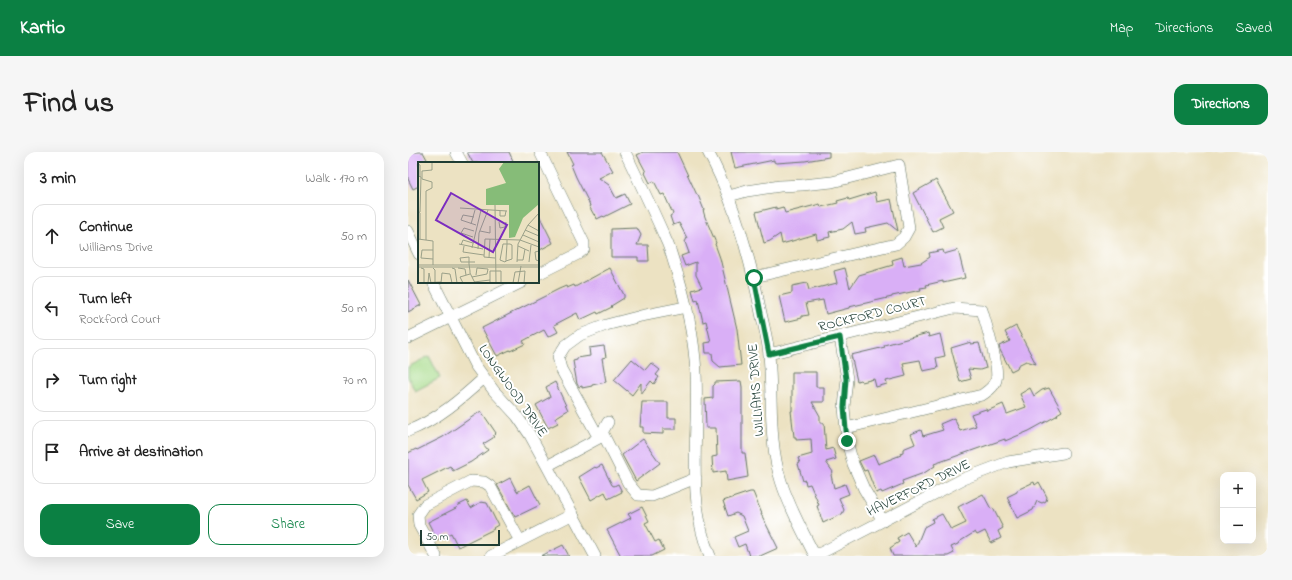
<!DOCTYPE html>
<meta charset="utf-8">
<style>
body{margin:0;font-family:"Indie Flower",sans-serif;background:#f6f6f6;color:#222}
.controls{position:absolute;right:12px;bottom:12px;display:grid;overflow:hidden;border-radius:8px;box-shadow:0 4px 16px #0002}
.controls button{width:36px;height:36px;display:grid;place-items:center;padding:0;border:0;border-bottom:1px solid #e0e0e0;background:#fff;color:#222;font:20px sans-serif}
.scale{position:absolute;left:12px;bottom:10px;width:80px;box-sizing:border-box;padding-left:4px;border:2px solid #1f3d34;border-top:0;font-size:11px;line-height:14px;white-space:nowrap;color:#1f3d34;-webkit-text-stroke:3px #fff;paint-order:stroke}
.stop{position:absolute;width:12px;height:12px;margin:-9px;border:3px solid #0b8043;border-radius:50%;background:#fff}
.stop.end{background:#0b8043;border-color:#fff;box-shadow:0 1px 4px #0008}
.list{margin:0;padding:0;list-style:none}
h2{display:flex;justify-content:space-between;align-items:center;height:52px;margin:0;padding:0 16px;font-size:17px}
h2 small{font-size:13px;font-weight:400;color:#767676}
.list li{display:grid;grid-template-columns:26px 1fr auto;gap:12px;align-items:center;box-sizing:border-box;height:64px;margin:0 8px 8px;padding:0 8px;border:1px solid #e0e0e0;border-radius:12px}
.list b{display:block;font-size:15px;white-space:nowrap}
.list p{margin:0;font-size:13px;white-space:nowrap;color:#767676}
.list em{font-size:13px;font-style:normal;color:#767676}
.actions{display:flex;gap:8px;padding:12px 16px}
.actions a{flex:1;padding:9px 0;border:1px solid #0b8043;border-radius:12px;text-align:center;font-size:14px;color:#0b8043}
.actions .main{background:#0b8043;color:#fff}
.icon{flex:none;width:22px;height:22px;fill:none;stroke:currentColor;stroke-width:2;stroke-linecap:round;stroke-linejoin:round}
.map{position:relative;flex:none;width:860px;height:404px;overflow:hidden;border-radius:12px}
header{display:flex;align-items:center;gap:24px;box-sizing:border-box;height:56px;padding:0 20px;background:#0b8043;color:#fff}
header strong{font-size:19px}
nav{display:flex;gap:22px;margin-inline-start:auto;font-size:14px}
.intro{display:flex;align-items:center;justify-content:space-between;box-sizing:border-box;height:96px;padding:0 24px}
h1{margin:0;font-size:28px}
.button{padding:10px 18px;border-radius:12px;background:#0b8043;color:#fff;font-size:14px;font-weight:700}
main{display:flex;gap:24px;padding:0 24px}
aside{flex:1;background:#fff;border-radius:12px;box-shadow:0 4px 16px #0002}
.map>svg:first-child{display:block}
</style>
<header>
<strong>Kartio</strong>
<nav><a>Map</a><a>Directions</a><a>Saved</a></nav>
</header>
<div class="intro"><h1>Find us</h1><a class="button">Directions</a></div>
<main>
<aside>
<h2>3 min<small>Walk · 170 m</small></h2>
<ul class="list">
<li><svg class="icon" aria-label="ahead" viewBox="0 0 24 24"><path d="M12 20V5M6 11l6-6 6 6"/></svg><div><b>Continue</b><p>Williams Drive</p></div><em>50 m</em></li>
<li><svg class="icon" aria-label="left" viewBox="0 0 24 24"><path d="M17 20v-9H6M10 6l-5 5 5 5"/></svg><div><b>Turn left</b><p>Rockford Court</p></div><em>50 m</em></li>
<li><svg class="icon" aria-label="right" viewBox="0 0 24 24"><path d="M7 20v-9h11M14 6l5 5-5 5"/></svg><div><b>Turn right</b></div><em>70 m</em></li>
<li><svg class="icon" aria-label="arrive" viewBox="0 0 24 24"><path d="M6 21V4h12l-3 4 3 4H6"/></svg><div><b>Arrive at destination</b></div></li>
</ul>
<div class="actions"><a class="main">Save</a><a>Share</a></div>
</aside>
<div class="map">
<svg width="860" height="404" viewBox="0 0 860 404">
<rect width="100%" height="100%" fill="#fff"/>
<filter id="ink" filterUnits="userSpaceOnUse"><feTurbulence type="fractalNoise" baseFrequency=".025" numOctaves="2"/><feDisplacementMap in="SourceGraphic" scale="8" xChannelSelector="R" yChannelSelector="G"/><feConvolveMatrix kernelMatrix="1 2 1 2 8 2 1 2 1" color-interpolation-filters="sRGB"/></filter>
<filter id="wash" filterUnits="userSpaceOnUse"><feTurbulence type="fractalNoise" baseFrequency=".012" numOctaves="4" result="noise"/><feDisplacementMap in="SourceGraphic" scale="16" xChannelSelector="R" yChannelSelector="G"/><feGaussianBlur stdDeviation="0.9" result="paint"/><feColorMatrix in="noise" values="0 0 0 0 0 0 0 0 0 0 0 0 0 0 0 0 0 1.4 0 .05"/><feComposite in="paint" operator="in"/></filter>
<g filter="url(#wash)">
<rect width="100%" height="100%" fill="#ece2c2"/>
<!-- green -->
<path fill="#a8dc8c" stroke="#648c60" d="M 21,204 L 32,226 L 7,239 L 0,225 L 0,215 Z"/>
<g id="blocks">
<!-- building -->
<path fill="#d9aff6" d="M 0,0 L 15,0 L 21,11 L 11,11 L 11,34 L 5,37 L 0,27 Z
M 59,0 L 101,0 L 106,11 L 65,11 Z
M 159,0 L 194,0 L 205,19 L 191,26 L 201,33 L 208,46 L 217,42 L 222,52 L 196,65 L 195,64 L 189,67 L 187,62 L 186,63 L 181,54 L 182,54 L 181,51 L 168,25 L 163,13 L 165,12 Z
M 235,0 L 269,0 L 289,43 L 290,43 L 296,58 L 295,58 L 297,65 L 308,91 L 307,92 L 312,106 L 329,177 L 333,213 L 312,215 L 305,209 L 304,201 L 298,201 L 297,191 L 303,190 L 298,169 L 295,170 L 290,148 L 287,149 L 284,138 L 294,135 L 288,123 L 288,110 L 277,114 L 273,104 L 281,101 L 277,90 L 279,86 L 271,71 L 265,73 L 262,64 L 265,62 L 256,42 L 253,43 L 246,29 L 242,31 L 237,21 L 238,20 L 229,3 Z
M 323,0 L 421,0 L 421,5 L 397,9 L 368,11 L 366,10 L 366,8 L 327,16 Z
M 528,28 L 545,59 L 531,66 L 535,75 L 525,80 L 505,41 Z
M 467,40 L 469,50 L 483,47 L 490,79 L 480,71 L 457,76 L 458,80 L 447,82 L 444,70 L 435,77 L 421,80 L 422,85 L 409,88 L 408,82 L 374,92 L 372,82 L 362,89 L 356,91 L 348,60 L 368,55 L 368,57 L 375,55 L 377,61 L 412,52 L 413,55 L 430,51 L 429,49 L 440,46 L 441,48 Z
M 130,61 L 145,91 L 130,99 Z
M 229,76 L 233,83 L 229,93 L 240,93 L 241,109 L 230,109 L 230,105 L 203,105 L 203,77 Z
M 535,98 L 536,102 L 550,98 L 557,126 L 535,131 L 535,129 L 518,133 L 519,135 L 512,136 L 513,138 L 484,144 L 484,145 L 441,155 L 441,156 L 418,162 L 415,148 L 398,151 L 401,163 L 394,164 L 394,166 L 377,170 L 371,144 L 384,141 L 384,134 L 399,131 L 401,138 L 429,131 L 426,119 L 437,116 L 442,136 L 451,123 L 485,113 L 484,108 L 494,105 L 496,114 L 513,111 L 522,105 L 521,101 Z
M 202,116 L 216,143 L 216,146 L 203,154 L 204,155 L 190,162 L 189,160 L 172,168 L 169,161 L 146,173 L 150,180 L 140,185 L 136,178 L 115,189 L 117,192 L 102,199 L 102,198 L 89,204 L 74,176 L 151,137 L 158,134 L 159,136 L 166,133 L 167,135 Z
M 0,128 L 13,153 L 0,160 Z
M 608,174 L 628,212 L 618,209 L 610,213 L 609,216 L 603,219 L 592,198 L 591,194 L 602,189 L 597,180 Z
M 520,181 L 521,185 L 532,182 L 537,204 L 528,206 L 530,216 L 515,219 L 512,208 L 495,211 L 498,224 L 478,229 L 479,232 L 468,235 L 466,227 L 454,230 L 452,228 L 449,229 L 443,203 L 477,195 L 476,193 Z
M 563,190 L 563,192 L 571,191 L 578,216 L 572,218 L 560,217 L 563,227 L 552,230 L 543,196 Z
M 196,194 L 198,205 L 194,206 L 198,230 L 184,233 L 184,234 L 174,236 L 174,234 L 171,235 L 169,232 L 165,209 L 169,208 L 169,206 L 182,204 L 181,196 Z
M 224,207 L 237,218 L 243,211 L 252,218 L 248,223 L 251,225 L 246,232 L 243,229 L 233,242 L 233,231 L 224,243 L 206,228 Z
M 384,220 L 408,220 L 408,235 L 416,235 L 416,250 L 404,250 L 412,264 L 412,271 L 416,271 L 418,298 L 425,296 L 428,307 L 418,310 L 425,320 L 423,323 L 426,336 L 437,332 L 441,342 L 431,346 L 436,358 L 434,362 L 415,371 L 409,354 L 411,353 L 402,332 L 398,333 L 397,328 L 395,329 L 390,312 L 392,311 L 390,306 L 404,302 L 403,287 L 388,288 L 388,285 L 386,285 L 383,259 L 384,259 Z
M 333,229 L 334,235 L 334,301 L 337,301 L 340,325 L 319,329 L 318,319 L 305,321 L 304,305 L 309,304 L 308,276 L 298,276 L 297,247 L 305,246 L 305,234 L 307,232 L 307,230 Z
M 147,230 L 160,258 L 147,266 L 150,271 L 140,276 L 128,253 L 142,245 L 138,235 Z
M 622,236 L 626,244 L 634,238 L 641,236 L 654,259 L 649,262 L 650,263 L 621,279 L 597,289 L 597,287 L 526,312 L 527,314 L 516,321 L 494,329 L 495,332 L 474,341 L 473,339 L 468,341 L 459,318 L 456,319 L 451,309 L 466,303 L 470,312 L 493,303 L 492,301 L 495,300 L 495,297 L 507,292 L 503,282 L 513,278 L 515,284 L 535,278 L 532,272 L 546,266 L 552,279 L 568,274 L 563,262 L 578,257 L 579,259 L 595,252 L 599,262 L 618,255 L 612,242 Z
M 234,250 L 260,250 L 260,266 L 268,266 L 268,277 L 255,277 L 255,282 L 235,281 L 235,275 L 232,275 Z
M 73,259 L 88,281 L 86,283 L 85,286 L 75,292 L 80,298 L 63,310 L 45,319 L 42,314 L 14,328 L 20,340 L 8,347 L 0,333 L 0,301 L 8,297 L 9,298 L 35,285 Z
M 235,287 L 252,311 L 228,329 L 214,303 Z
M 194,313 L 204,333 L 206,334 L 210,332 L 214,340 L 200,347 L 197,340 L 183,348 L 171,325 L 187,315 L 188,316 Z
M 102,326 L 109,340 L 122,333 L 132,353 L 107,365 L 89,333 Z
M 626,330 L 627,333 L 631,330 L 639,345 L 638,349 L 634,351 L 629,349 L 625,358 L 609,366 L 599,345 L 609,340 L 609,338 Z
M 342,340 L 345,340 L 354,362 L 353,362 L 370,396 L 352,404 L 341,404 L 337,392 L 330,395 L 326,385 L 340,379 L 334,364 L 328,361 L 320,364 L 315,349 Z
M 575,342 L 583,357 L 585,356 L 595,376 L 590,379 L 593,386 L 583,391 L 577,379 L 569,383 L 567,380 L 551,390 L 550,392 L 543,395 L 546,401 L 540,404 L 485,404 L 482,396 L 491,390 L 489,386 L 499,380 L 508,395 L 516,375 L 525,370 L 524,367 L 534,362 L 543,378 L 558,371 L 550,355 Z
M 59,349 L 63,356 L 73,350 L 79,351 L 90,373 L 85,376 L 86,377 L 50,395 L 43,381 L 29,388 L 20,370 L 50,355 L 49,354 Z
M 234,355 L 241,369 L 237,371 L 247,390 L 251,388 L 256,398 L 244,404 L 213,404 L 199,378 L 223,366 L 220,362 Z
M 155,393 L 161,404 L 133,404 Z"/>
</g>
</g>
<g filter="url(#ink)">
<use href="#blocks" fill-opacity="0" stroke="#677766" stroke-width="1"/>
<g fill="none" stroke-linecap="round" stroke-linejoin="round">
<!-- minor casing -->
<g stroke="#677766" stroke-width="12">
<path id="minor" d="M 48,0 L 54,11
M 217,0 C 231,29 245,58 258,88 C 262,96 264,105 267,114 C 278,148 286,185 288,221 C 291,280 278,349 302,404
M 300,0 C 327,50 342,105 353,161 C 356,175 360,189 361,203 C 365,245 360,288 373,329 C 381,355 395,380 407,404
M 321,44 L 339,39 L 372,34 L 394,33 L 424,30 L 491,13 L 501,76 L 496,85 L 488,92 L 346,125
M 0,79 L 11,102
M 130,122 L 170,102 L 176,97 L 176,91 L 132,0
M 25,130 L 67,213 L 86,239 L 109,264 L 122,283 L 139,314 L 187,404
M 432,185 L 439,227 L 436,255 L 439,289 L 445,312 L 456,337 L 475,369
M 0,186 L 114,130
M 361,202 L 546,156 L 574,158 C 578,172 592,216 588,228 C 586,235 580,239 574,243 L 438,276
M 0,279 C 29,268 54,246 76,226
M 194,280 L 220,331 L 230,343 L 244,344 L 288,326
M 191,286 L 153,217 L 150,205 L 157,194 L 172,183 L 198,173 L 233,164 L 278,155
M 139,314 L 191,286 L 200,270
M 28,404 L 11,373 L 10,363 L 17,353 L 63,329 L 76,330 L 82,334 L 112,389
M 83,404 L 165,362
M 407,404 L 555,327 L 600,310 L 655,301"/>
</g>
<!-- minor -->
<use href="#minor" stroke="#fff" stroke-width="11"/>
</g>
</g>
<g fill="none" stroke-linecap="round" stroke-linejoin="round" filter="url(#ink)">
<!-- route -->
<path stroke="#0b8043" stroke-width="5" d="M 346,126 L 361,202 L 432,185 L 438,227 L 436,255 L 439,289"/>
</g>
<g text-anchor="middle" stroke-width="4" stroke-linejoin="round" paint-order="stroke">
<!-- street labels -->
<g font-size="14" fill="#1f3d34" stroke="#fff">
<text transform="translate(464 161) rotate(-14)" y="5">ROCKFORD COURT</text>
<text transform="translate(106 238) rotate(55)" y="5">LONGWOOD DRIVE</text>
<text transform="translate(347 238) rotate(-94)" y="5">WILLIAMS DRIVE</text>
<text transform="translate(510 335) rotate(-26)" y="5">HAVERFORD DRIVE</text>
</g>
</g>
<!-- overview -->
<g transform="translate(10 10)">
<rect width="121" height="121" fill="#ece2c2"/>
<path d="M 86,0 L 121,0 L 121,42 L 105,56 L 97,75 L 91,76 L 91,43 L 68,43 L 68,27 L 88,21 L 81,7 Z" fill="#86bc78"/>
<path fill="none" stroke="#9aa089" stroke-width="1" d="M 0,2 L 2,3 L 2,15M 0,14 L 3,15 L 2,50 L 0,51M 77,43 L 78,121M 42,46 L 89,49M 82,49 L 82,54 L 87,54 L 88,49M 56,55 L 45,53 L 43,58 L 58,63M 81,60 L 82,66 L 87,65 L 88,60M 53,62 L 57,48M 110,63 L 121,69M 107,68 L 121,74M 62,69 L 72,71 L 72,64M 105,73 L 121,80M 55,75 L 43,71 L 46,66 L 56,69M 0,77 L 15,79 L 15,103M 2,77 L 2,51M 8,78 L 8,29 L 14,26 L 14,20 L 4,17 L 4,9 L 14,8 L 14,0M 41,82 L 65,87M 43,83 L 45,78 L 55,81M 46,84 L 45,90 L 66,93M 100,84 L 111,89M 54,86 L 63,48M 60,87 L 61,71 L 70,48M 15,88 L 4,88 L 3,96 L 15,97M 121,89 L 117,90 L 118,98 L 121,99M 71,96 L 72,77M 77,96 L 66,95 L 67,77 L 102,78 L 121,85M 99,98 L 105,98 L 107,87M 88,99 L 94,97 L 94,83 L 92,82 L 85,82 L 82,98 L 87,100 L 88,99 L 88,97 L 89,82 L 89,78M 99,100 L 100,82 L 110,63 L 121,51M 111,100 L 113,83M 0,103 L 121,103M 0,105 L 121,105M 3,106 L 6,107 L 6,121M 15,106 L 17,108 L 17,121M 34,106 L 37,107 L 39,121M 40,106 L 47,107 L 48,113M 54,115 L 69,112 L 70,107 L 59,106 L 58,113M 72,118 L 72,109 L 83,109 L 83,121M 56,120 L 72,118 L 72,121M 1,121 L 23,120M 10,121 L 11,111 L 13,121M 23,121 L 24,111 L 32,112 L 34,121M 45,121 L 42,115 L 52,112M 57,121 L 52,111 L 52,109 L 51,102 L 51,95 L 42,96 L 43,100 L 57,100M 95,121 L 97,110 L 107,109 L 106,121M 100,121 L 103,104"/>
<path fill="#7b2cbf" fill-opacity="0.15" stroke="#7b2cbf" stroke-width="2" d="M 33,31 L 89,63 L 75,90 L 18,58 Z"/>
<rect width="121" height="121" fill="none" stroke="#1f3d34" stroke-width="2"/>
</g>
</svg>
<div class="controls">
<button>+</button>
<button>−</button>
</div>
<div class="scale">50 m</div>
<div class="stop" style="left:346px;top:126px"></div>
<div class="stop end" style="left:439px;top:289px"></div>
</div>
</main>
